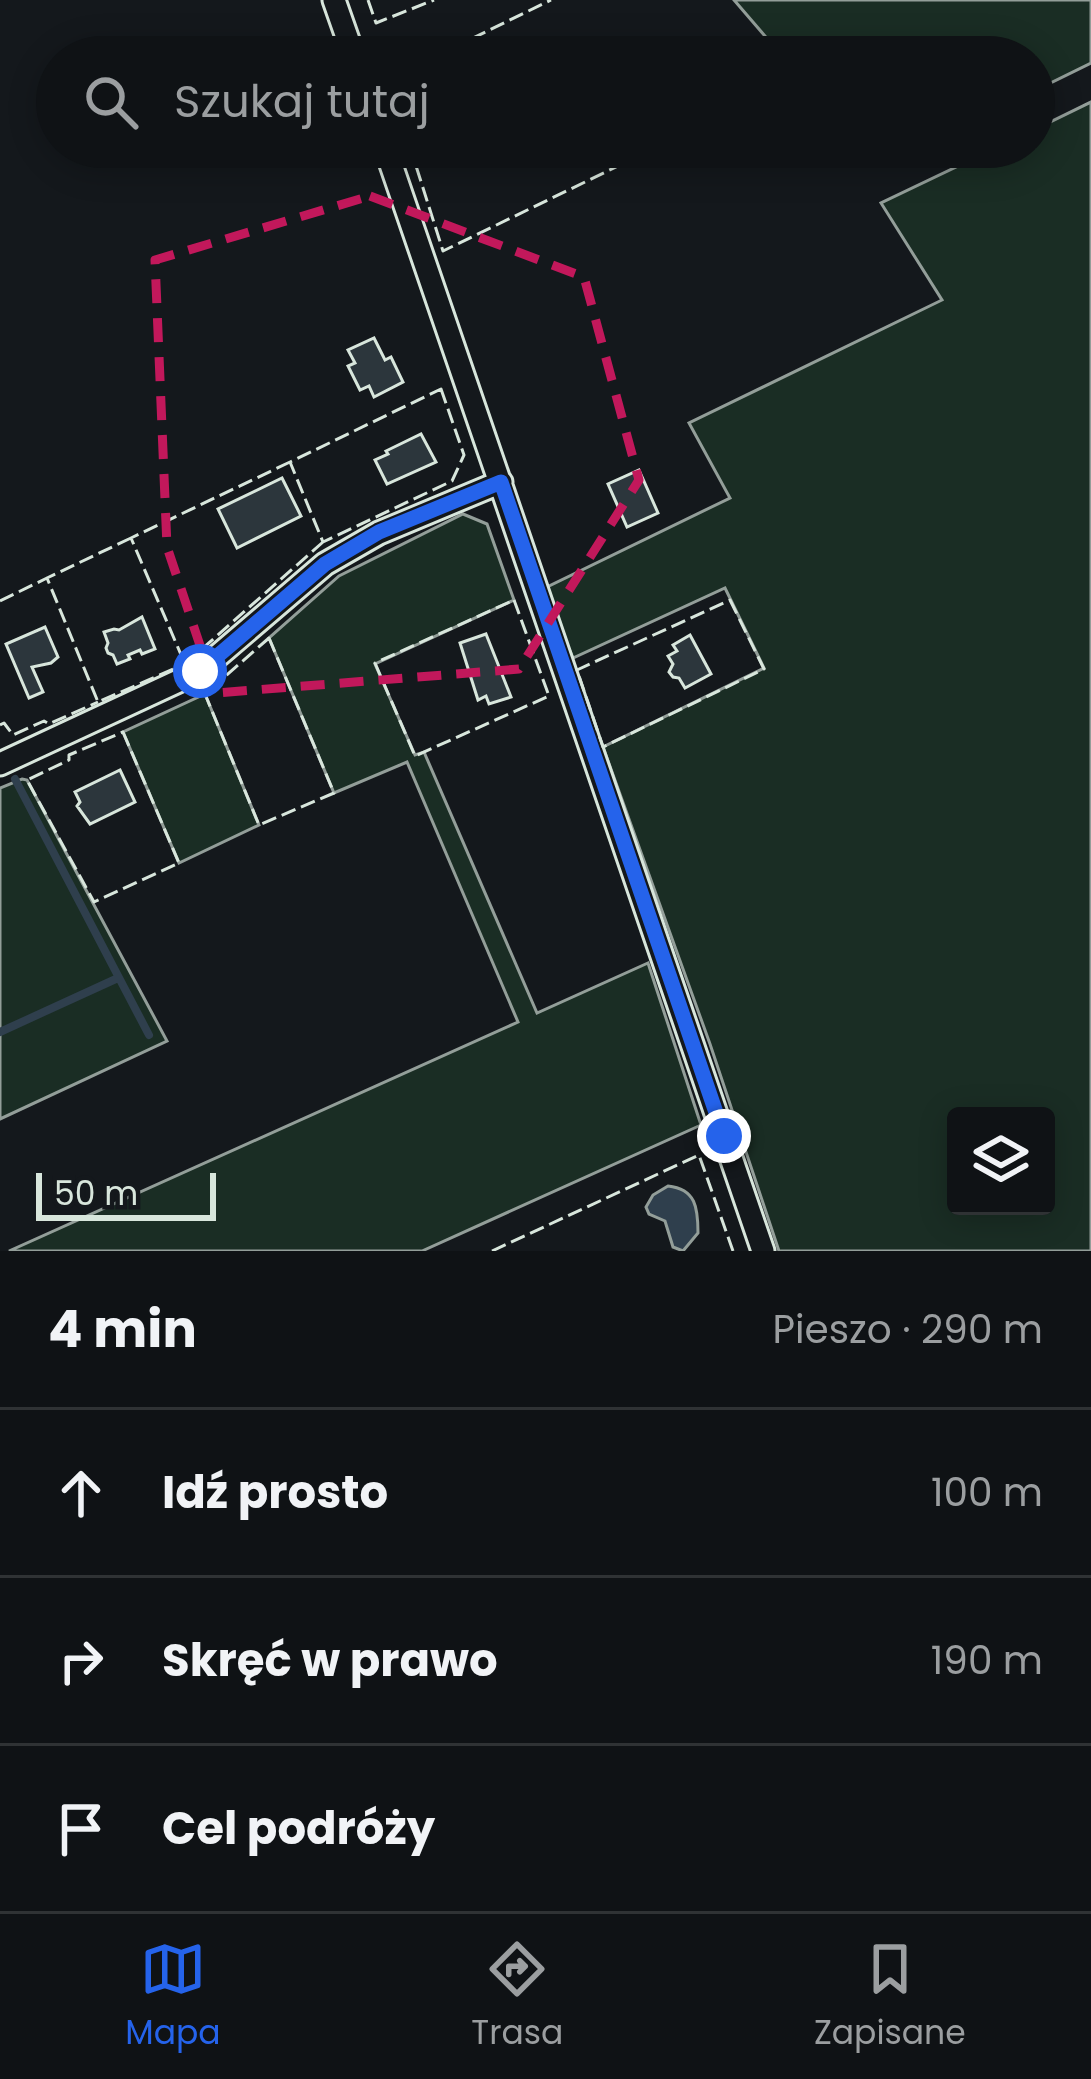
<!DOCTYPE html>
<html lang="pl">
<meta charset="utf-8">
<style>
body{margin:0;font-family:Poppins,sans-serif;background:#1d2022;color:#f1f3f6}
.controls{position:absolute;right:36px;bottom:36px;display:grid;overflow:hidden;border-radius:12px;box-shadow:0 6px 30px #0003}
.controls button{width:108px;height:108px;display:grid;place-items:center;padding:0;border:0;border-bottom:3px solid #2f3234;background:#0f1215;color:#f1f3f6;font:60px sans-serif}
.scale{position:absolute;left:36px;bottom:30px;width:180px;box-sizing:border-box;padding-left:12px;border:6px solid #d8e6dc;border-top:0;font-size:33px;line-height:42px;white-space:nowrap;color:#d8e6dc;-webkit-text-stroke:9px #14181c;paint-order:stroke}
.stop{position:absolute;width:36px;height:36px;margin:-27px;border:9px solid #2563eb;border-radius:50%;background:#fff}
.stop.end{background:#2563eb;border-color:#fff;box-shadow:0 3px 12px #0008}
.list{margin:0;padding:0;list-style:none}
h2{display:flex;justify-content:space-between;align-items:center;height:156px;margin:0;padding:0 48px;font-size:51px}
h2 small{font-size:39px;font-weight:400;color:#9b9ea0}
.list li{display:grid;grid-template-columns:78px 1fr auto;gap:36px;align-items:center;box-sizing:border-box;height:168px;padding:0 48px;border-top:3px solid #2f3234}
.list b{display:block;font-size:45px;white-space:nowrap}
.list em{font-size:39px;font-style:normal;color:#9b9ea0}
.icon{flex:none;width:66px;height:66px;fill:none;stroke:currentColor;stroke-width:2;stroke-linecap:round;stroke-linejoin:round}
.map{position:relative;flex:none;width:1091px;height:1251px;overflow:hidden}
.search{position:absolute;background:#0f1215;box-shadow:0 6px 30px #0003;left:36px;right:36px;top:36px;height:132px;display:flex;align-items:center;gap:30px;box-sizing:border-box;padding:0 42px;border-radius:66px;color:#9b9ea0;font-size:45px}
.sheet{height:660px;background:#0f1215}
nav{display:flex;justify-content:space-around;align-items:center;box-sizing:border-box;height:168px;border-top:3px solid #2f3234;background:#0f1215;font-size:33px;color:#9b9ea0}
nav a{display:grid;justify-items:center;gap:6px}
nav .on{color:#2563eb}
.map>svg:first-child{display:block}
</style>
<div class="map">
<svg width="1091" height="1251" viewBox="0 0 1091 1251">
<rect width="100%" height="100%" fill="#14181c"/>
<!-- green -->
<path fill="#1a2d24" stroke="#939e99" stroke-width="3" fill-rule="evenodd" d="M 734,0 L 1091,0 L 1091,63 L 1034,91 L 1034,57 L 783,57 Z
M 1091,102 L 1091,1251 L 779,1251 L 710,1044 L 603,747 L 764,668 L 725,588 L 573,658 L 543,589 L 730,498 L 689,423 L 942,300 L 881,203 L 998,147 L 1034,147 L 1034,130 ZM 956,1116 L 1046,1116 L 1046,1206 L 956,1206 Z
M 463,514 L 487,524 L 514,600 L 375,664 L 415,755 L 424,752 L 537,1013 L 648,963 L 701,1125 L 422,1251 L 9,1251 L 518,1022 L 407,762 L 334,793 L 269,638 L 339,576 Z
M 205,694 L 259,825 L 179,863 L 123,732 Z
M 22,779 L 27,780 L 167,1041 L 0,1119 L 0,788 Z"/>
<!-- water -->
<path fill="#2f3f4d" stroke="#939e99" stroke-width="3" d="M 668,1186 C 696,1189 698,1208 698,1233 L 683,1251 L 673,1247 L 665,1221 L 649,1214 L 646,1207 L 653,1195 Z"/>
<g fill="none" stroke-linecap="round" stroke-linejoin="round">
<!-- stream -->
<path stroke="#2f3f4d" stroke-width="8" d="M 15,779 L 149,1035
M 0,1032 L 118,978"/>
</g>
<!-- building -->
<path fill="#2c363c" stroke="#d8e6dc" stroke-width="3" d="M 374,338 L 385,360 L 391,357 L 403,382 L 374,397 L 369,386 L 360,390 L 348,366 L 355,363 L 348,350 Z
M 421,434 L 436,462 L 387,484 L 375,460 L 388,454 L 386,451 Z
M 639,470 L 658,513 L 627,527 L 608,484 Z
M 282,478 L 301,516 L 237,548 L 218,509 Z
M 142,617 L 155,649 L 142,654 L 140,650 L 128,655 L 130,659 L 117,664 L 113,655 L 108,653 L 106,648 L 108,643 L 104,632 L 114,629 L 119,630 Z
M 45,627 L 58,657 L 51,663 L 32,667 L 43,692 L 29,698 L 6,644 Z
M 486,634 L 511,697 L 489,704 L 486,696 L 478,700 L 460,643 Z
M 690,635 L 711,674 L 685,688 L 679,678 L 673,677 L 669,672 L 673,664 L 668,656 L 677,651 L 673,645 Z
M 120,770 L 135,802 L 90,824 L 77,806 L 80,802 L 75,792 Z"/>
<g fill="none" stroke-linecap="round" stroke-linejoin="round">
<!-- street casing -->
<g stroke="#d8e6dc" stroke-width="27">
<path id="street" d="M 334,0 L 354,57
M 385,147 L 763,1251
M 0,764 L 200,671 L 325,564 L 379,533 L 501,482"/>
</g>
<!-- street -->
<use href="#street" stroke="#14181c" stroke-width="21"/>
<!-- fence -->
<path stroke="#d8e6dc" stroke-width="3" stroke-dasharray="15 6" stroke-linecap="butt" d="M 368,0 L 376,23 L 434,0
M 434,57 L 551,0
M 410,147 L 443,251 L 657,147
M 441,389 L 464,455 L 452,481 L 323,542 L 290,462 Z
M 290,462 L 131,538 L 185,664 L 323,542
M 131,538 L 47,578 L 98,702 L 185,664
M 514,600 L 549,696 L 415,756 L 375,663 Z
M 730,600 L 764,669 L 603,747 L 577,670 Z
M 0,601 L 47,578
M 269,638 L 334,793 L 259,825 L 205,694 Z
M 0,725 L 4,723 L 13,735 L 44,721 L 49,724 L 98,702
M 123,732 L 179,863 L 94,902 L 27,780 L 69,760 L 69,755 Z
M 492,1251 L 699,1155 L 733,1251"/>
</g>
<g fill="none" stroke-linecap="round" stroke-linejoin="round">
<!-- route -->
<path stroke="#2563eb" stroke-width="15" d="M 200,671 L 325,564 L 379,532 L 501,482 L 724,1136"/>
</g>
<!-- marked area -->
<path fill="none" stroke="#c2185b" stroke-width="9" stroke-dasharray="24 15" stroke-linejoin="round" d="M 370,196 L 584,277 L 639,480 L 519,669 L 216,693 L 167,547 L 155,260 Z"/>
</svg>
<div class="controls">
<button><svg class="icon" aria-label="layers" viewBox="0 0 24 24"><path d="M12 4l9 5-9 5-9-5zM3 14l9 5 9-5"/></svg></button>
</div>
<div class="scale">50 m</div>
<div class="stop" style="left:200px;top:671px"></div>
<div class="stop end" style="left:724px;top:1136px"></div>
<div class="search"><svg class="icon" aria-label="search" viewBox="0 0 24 24"><circle cx="10" cy="10" r="6"/><path d="M15 15l6 6"/></svg>Szukaj tutaj</div>
</div>
<section class="sheet">
<h2>4 min<small>Pieszo · 290 m</small></h2>
<ul class="list">
<li><svg class="icon" aria-label="ahead" viewBox="0 0 24 24"><path d="M12 20V5M6 11l6-6 6 6"/></svg><div><b>Idź prosto</b></div><em>100 m</em></li>
<li><svg class="icon" aria-label="right" viewBox="0 0 24 24"><path d="M7 20v-9h11M14 6l5 5-5 5"/></svg><div><b>Skręć w prawo</b></div><em>190 m</em></li>
<li><svg class="icon" aria-label="arrive" viewBox="0 0 24 24"><path d="M6 21V4h12l-3 4 3 4H6"/></svg><div><b>Cel podróży</b></div></li>
</ul>
</section>
<nav>
<a class="on"><svg class="icon" aria-label="map" viewBox="0 0 24 24"><path d="M3 6l6-2 6 2 6-2v14l-6 2-6-2-6 2zM9 4v14M15 6v14"/></svg>Mapa</a>
<a><svg class="icon" aria-label="directions" viewBox="0 0 24 24"><path d="M12 3l9 9-9 9-9-9zM9 14v-3h6M13 9l2 2-2 2"/></svg>Trasa</a>
<a><svg class="icon" aria-label="saved" viewBox="0 0 24 24"><path d="M7 4h10v16l-5-4-5 4z"/></svg>Zapisane</a>
</nav>
